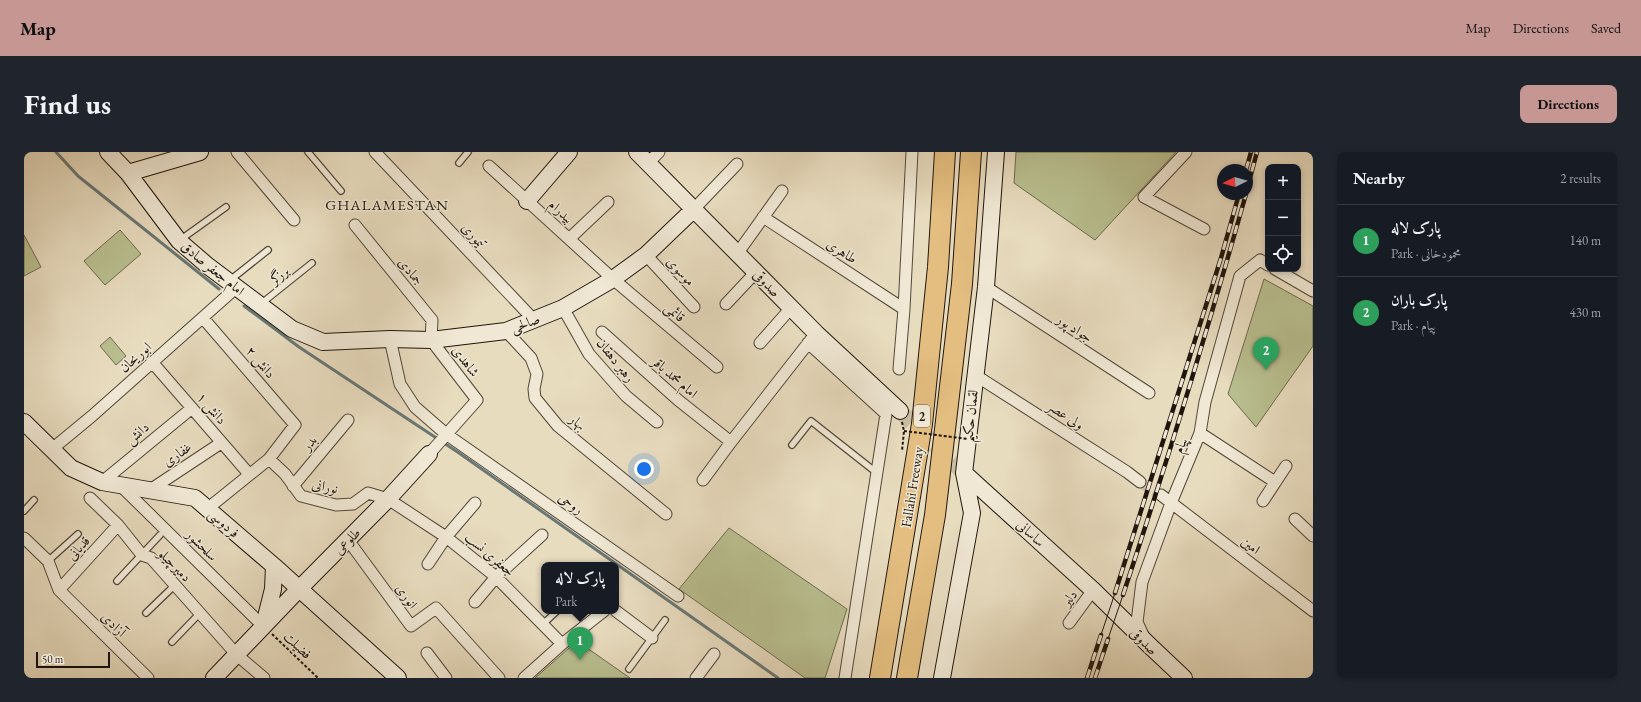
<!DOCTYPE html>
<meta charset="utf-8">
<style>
body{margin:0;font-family:"EB Garamond",Amiri,serif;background:#20242c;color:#f1f3f6}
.controls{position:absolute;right:12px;top:12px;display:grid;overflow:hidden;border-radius:8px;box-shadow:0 2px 6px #0003}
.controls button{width:36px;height:36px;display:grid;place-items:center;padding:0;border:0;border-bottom:1px solid #363941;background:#171b24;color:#f1f3f6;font:20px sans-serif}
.compass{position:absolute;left:1193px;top:12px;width:36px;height:36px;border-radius:50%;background:#171b24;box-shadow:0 2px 6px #0003;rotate:265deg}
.scale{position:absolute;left:12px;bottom:10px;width:74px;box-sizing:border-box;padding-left:4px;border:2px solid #1f150c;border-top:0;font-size:11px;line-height:14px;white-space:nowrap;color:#1f150c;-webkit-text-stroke:3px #f0e8d5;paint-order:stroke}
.you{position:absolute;left:620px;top:317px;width:14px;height:14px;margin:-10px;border:3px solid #fff;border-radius:50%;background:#1a73e8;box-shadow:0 0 0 6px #1a73e833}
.badge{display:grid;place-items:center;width:26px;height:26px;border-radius:50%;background:#c59692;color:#fff;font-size:13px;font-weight:700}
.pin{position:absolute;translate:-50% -33px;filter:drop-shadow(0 1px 2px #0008)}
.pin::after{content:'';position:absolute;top:21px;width:14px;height:12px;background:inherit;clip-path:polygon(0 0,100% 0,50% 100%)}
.popup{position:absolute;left:517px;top:410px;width:78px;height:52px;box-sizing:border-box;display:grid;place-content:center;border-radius:8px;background:#171b24;filter:drop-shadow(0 1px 3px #0005);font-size:13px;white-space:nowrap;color:#9ea1a6}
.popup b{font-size:15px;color:#f1f3f6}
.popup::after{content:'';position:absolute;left:50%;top:100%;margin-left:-8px;border:8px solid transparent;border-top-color:#171b24}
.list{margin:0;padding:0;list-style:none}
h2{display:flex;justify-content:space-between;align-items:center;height:52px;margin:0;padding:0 16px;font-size:17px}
h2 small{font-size:13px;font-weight:400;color:#9ea1a6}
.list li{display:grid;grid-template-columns:26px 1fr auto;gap:12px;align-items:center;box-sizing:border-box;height:72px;padding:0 16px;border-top:1px solid #363941}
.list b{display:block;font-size:15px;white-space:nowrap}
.list p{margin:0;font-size:13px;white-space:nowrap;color:#9ea1a6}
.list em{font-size:13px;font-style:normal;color:#9ea1a6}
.icon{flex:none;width:22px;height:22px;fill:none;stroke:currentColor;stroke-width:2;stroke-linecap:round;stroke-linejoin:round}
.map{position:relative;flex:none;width:1289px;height:526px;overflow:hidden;border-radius:8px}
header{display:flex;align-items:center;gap:24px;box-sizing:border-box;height:56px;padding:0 20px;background:#c59692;color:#111}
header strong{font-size:19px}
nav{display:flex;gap:22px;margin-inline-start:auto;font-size:14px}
.intro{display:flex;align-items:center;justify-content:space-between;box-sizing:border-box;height:96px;padding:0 24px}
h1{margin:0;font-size:28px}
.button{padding:10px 18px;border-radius:8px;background:#c59692;color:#111;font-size:14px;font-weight:700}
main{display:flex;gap:24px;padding:0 24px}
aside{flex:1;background:#171b24;border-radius:8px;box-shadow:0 2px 6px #0003}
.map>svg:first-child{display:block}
</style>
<header>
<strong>Map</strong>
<nav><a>Map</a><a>Directions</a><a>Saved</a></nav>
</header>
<div class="intro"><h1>Find us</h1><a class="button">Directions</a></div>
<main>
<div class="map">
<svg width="1289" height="526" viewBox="0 0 1289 526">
<rect width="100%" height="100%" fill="#e8dcbf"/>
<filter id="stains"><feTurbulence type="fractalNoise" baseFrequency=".005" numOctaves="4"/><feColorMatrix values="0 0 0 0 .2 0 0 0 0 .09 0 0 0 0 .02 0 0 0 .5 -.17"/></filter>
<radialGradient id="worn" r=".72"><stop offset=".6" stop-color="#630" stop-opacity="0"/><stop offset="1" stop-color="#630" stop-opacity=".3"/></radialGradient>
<!-- green -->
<path fill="#b9bf90" stroke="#6c6a4e" d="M 992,0 L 1152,0 L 1071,88 L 990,31 Z
M 96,78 L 117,102 L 81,133 L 60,109 Z
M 0,83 L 17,115 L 0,124 Z
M 1240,127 L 1289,154 L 1289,194 L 1232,275 L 1204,242 Z
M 86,185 L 102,204 L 92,213 L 76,194 Z
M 705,376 L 823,457 L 801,526 L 781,526 L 655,437 Z
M 553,489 L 606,526 L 511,526 Z"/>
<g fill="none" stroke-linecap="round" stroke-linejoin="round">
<!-- stream -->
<path stroke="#697775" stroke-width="3" d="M 32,0 L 54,24 L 195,137
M 220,154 L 275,195 L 435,301 L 754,526"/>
<!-- street-tunnel -->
<path stroke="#cabea4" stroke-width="11" stroke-dasharray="11 5.5" stroke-linecap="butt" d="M 1116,330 L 1137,343"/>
<!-- secondary-tunnel -->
<path stroke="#cabea4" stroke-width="16" stroke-dasharray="16 8" stroke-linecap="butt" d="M 876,259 L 940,321"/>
<!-- lane casing -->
<g stroke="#514739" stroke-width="8">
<path id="lane" d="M 284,0 L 317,39
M 435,11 L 444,0
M 156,88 L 202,55
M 205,129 L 244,98
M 238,151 L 288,111
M 768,293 L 787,269 L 853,321
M 0,359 L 10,348
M 24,409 L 54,382
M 93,429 L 136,383
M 122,461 L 151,433
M 519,472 L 533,459
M 148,490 L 176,461
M 605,517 L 641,468"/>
</g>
<!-- street casing -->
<g stroke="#514739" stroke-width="13">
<path id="street" d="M 213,0 L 270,68
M 351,0 L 510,168
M 1162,0 L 1120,45 L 1180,77
M 624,11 L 635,0
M 465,14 L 589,127 L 693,215
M 669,58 L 713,12
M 739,65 L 880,157
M 331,73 L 408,168 L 407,188 L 453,248 L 405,302
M 545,87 L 584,50
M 713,102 L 758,39
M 622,103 L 670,155
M 1251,117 L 1289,139
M 962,135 L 1125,241
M 702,152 L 732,120
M 539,156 L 565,202 L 602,244 L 633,270
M 179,166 L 271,273 L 245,307 L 183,357
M 482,179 L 507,206 L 513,222 L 510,237 L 511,246 L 534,274 L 642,362
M 578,180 L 654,248 L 707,290
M 366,187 L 376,232 L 391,255 L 422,282 L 654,444
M 736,191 L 767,156
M 784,191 L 862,262 L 821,526
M 128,210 L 225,322
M 875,217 L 880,157 L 888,0
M 951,223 L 1103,320 L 1116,330
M 1176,281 L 1251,330
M 28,297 L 68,264 L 213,135
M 245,307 L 261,322 L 277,344 L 312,353 L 329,352 L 344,341 L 364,347 L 422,385 L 472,425 L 538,492
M 679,328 L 707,290 L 789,185
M 78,330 L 168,256
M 96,333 L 240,475
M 269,334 L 324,268
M 126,338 L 197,291
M 1137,343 L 1289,459
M 66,346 L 94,373 L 118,403 L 127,406 L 213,503 L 240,526
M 1239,349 L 1262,314
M 1271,367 L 1289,384
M 0,386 L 24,409 L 35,438 L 124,526
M 324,388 L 387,474 L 412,456 L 475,526
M 404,412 L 422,385 L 451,351
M 35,438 L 94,373
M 451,450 L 472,425 L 518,383
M 592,459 L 628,486
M 1045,471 L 1069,438
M 1119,483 L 1113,470 L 1118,430 L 1147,351 L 1176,281 L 1181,250 L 1216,124 L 1236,108 L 1244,113
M 403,501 L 422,526
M 500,526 L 538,492 L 580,459
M 672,526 L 690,502"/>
</g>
<!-- secondary casing -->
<g stroke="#1f150c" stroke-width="18">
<path id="secondary" d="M 84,0 L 104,21 L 155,89 L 184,114 L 268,177 L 299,190 L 366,187 L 407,188 L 482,179 L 539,156 L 589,127 L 622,103 L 669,58
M 613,0 L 792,181 L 876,259
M 104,21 L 176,0
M 503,49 L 545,0
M 0,270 L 47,316 L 78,330 L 171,346 L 250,414 L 374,526
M 940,321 L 1069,438 L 1124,492 L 1160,526
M 240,473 L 249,437 L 250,414
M 190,526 L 275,437 L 364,347 L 405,302
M 918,526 L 948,361 L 940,321 L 962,135 L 972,0"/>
</g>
<!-- highway casing -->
<g stroke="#1f150c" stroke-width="22">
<path id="highway" d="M 856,526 L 898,272 L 914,115 L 921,0
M 883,526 L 911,363 L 938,132 L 947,0"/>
</g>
<!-- path -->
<path stroke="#1f150c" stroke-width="2" stroke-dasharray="3 2" stroke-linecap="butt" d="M 878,270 L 880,279 L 878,299
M 248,482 L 294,526"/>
<!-- lane -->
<use href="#lane" stroke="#f0e8d5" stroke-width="5.5"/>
<!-- street -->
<use href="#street" stroke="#f0e8d5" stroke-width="11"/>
<!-- secondary -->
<use href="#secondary" stroke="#f0e8d5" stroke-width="16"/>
<!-- highway -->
<use href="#highway" stroke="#e4be80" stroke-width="20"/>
<!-- tram -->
<path stroke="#1f150c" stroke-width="1" d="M 1077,483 L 1091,441
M 1084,487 L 1099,443"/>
<!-- rail casing -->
<g stroke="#1f150c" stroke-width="4.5">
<path id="rail" d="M 1222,18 L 1227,0
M 1223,37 L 1233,0
M 1091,441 L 1197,106 L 1215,42
M 1099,443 C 1143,310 1184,177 1222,42
M 1063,526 L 1077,483
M 1071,526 L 1084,487"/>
</g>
<!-- rail -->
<use href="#rail" stroke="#f0e8d5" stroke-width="3" stroke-dasharray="9" stroke-linecap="butt"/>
<!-- path-bridge -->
<path stroke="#1f150c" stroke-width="2" stroke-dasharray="3 2" stroke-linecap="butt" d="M 880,279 L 944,287"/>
</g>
<g text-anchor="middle" stroke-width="3" stroke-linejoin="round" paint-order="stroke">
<!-- shield labels -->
<rect fill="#f0e8d5" stroke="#5e5448" stroke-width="1" x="890" y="253" width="16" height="22" rx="3"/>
<g font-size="13" font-weight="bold" fill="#1f150c">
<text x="898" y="269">2</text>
</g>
<!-- street labels -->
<g font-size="14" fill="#1f150c" stroke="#f0e8d5">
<text transform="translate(537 59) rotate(42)" y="5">بیدرام</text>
<text transform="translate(450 83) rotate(47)" y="5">تیموری</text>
<text transform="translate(818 99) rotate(33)" y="5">طاهری</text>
<text transform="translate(189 116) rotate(39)" y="5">امام جعفر صادق</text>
<text transform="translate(387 119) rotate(51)" y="5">جمادی</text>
<text transform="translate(657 119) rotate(47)" y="5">موسوی</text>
<text transform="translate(255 123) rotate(-38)" y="5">برزگر</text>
<text transform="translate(743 131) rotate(45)" y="5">صدوقی</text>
<text transform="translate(651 160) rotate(40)" y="5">قائمی</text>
<text transform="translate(501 171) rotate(-21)" y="5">صالحی</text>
<text transform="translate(1051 176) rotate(33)" y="5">جواد پور</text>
<text transform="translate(111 205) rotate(-42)" y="5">ابوریحان</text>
<text transform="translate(592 208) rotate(51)" y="5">رهبر دهقان</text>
<text transform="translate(442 209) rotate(53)" y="5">شاهدی</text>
<text transform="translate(237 210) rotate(50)" y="5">دانش ۲</text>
<text transform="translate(651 225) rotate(41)" y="5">امام محمد باقر</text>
<text transform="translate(188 256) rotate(49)" y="5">دانش ۱</text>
<text transform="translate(1042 263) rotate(33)" y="5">ولی عصر</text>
<text transform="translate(946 264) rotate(-84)" y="5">لقمان حکیم</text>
<text transform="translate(554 270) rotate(40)" y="5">بهار</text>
<text transform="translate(113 281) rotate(-40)" y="5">دانش</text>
<text transform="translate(285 291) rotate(-51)" y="5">بدر</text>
<text transform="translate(1156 293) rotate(-68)" y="5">پیام</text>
<text transform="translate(153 302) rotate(-34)" y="5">غفاری</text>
<text transform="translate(301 334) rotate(12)" y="5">نورانی</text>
<text transform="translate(888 335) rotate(-81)" y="5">Fallahi Freeway</text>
<text transform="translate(547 351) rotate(35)" y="5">روحی</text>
<text transform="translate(200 371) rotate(41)" y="5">فردوسی</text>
<text transform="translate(1007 381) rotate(42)" y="5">ساسانی</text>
<text transform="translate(323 389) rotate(-45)" y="5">طلوعی</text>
<text transform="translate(178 393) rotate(45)" y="5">سلحشور</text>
<text transform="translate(1227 393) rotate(37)" y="5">امین</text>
<text transform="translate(54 396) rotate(-48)" y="5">قدیانی</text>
<text transform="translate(466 402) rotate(40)" y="5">جعفری نسب</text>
<text transform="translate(151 413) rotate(45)" y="5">دمیرچیلو</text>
<text transform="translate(383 444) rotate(54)" y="5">انوری</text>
<text transform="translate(1045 446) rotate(-54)" y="5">دلیر</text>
<text transform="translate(90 472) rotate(45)" y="5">آزادی</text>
<text transform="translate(1120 489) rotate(44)" y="5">صدوقی</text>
<text transform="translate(274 493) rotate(44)" y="5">فضیلت</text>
</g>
<!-- neighbourhood labels -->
<g font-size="15" letter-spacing="1" fill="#1f150c" stroke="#f0e8d5">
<text x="363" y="58">GHALAMESTAN</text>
</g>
</g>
<rect width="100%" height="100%" filter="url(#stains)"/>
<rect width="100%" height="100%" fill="url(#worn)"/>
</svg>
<div class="controls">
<button>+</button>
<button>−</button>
<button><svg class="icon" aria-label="locate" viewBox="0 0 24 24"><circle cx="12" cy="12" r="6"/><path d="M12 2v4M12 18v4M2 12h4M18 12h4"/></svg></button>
</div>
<svg class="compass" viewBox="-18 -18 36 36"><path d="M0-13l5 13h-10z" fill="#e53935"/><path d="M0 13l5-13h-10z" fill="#9ea1a6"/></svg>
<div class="scale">50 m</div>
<div class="you"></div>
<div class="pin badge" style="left:556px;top:508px;background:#2e9e5b">1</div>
<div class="popup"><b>پارک لاله</b>Park</div>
<div class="pin badge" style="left:1242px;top:218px;background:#2e9e5b">2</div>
</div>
<aside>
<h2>Nearby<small>2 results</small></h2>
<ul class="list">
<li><span class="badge" style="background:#2e9e5b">1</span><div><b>پارک لاله</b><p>Park · محمودخانی</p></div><em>140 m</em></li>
<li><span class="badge" style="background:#2e9e5b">2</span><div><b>پارک باران</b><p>Park · پیام</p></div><em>430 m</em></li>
</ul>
</aside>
</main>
